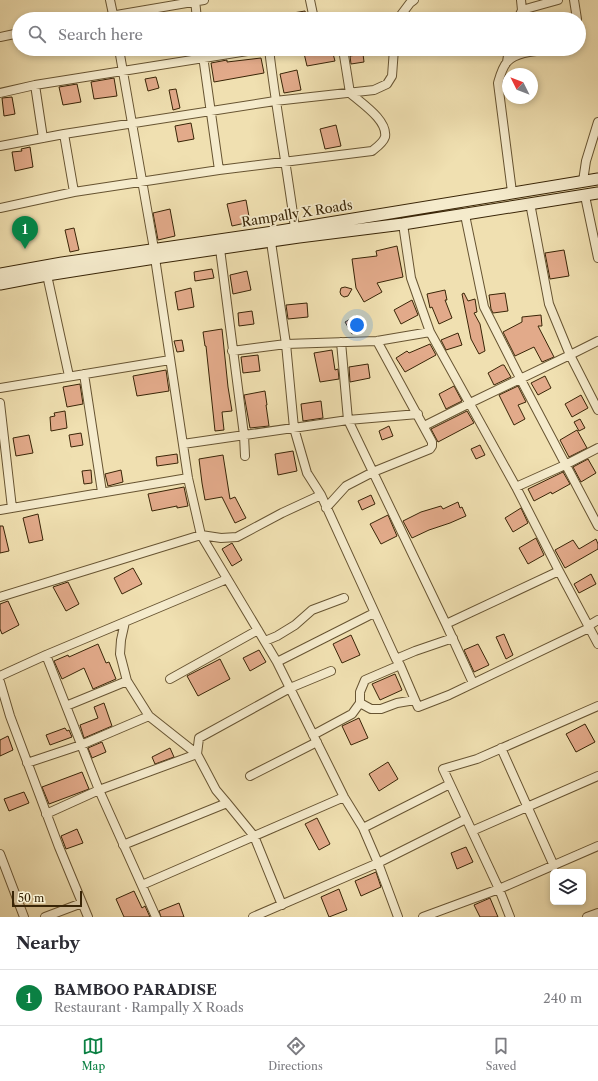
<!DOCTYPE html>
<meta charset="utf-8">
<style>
body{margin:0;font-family:"Libre Caslon Text",serif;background:#f2f2f3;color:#2b2b33}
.controls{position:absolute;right:12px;bottom:12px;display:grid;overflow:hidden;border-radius:6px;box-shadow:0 2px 6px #0003}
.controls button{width:36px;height:36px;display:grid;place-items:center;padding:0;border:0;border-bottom:1px solid #e1e1e2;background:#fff;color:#2b2b33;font:20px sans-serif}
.compass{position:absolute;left:502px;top:68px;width:36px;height:36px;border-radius:50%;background:#fff;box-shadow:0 2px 6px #0003;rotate:312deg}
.scale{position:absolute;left:12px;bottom:10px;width:70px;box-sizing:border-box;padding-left:4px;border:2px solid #392507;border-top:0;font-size:11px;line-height:14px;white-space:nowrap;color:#392507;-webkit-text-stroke:3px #f5ebcc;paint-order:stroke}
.you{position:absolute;left:357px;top:325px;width:14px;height:14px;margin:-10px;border:3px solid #fff;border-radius:50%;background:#1a73e8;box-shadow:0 0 0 6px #1a73e833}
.badge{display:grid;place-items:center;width:26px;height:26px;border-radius:50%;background:#0b8043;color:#fff;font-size:13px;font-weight:700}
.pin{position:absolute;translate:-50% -33px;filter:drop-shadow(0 1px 2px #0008)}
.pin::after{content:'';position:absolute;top:21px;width:14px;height:12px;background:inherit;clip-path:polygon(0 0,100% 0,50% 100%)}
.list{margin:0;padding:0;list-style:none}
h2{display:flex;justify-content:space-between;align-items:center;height:52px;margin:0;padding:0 16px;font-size:17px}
h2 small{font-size:13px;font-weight:400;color:#7c7c81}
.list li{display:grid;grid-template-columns:26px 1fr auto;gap:12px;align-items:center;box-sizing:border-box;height:56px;padding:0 16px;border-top:1px solid #e1e1e2}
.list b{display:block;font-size:15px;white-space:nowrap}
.list p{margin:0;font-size:13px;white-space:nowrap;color:#7c7c81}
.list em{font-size:13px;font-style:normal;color:#7c7c81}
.icon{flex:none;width:22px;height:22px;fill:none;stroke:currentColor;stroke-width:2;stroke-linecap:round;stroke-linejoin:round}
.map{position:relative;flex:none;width:598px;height:917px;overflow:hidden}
.search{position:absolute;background:#fff;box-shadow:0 2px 6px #0003;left:12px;right:12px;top:12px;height:44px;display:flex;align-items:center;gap:10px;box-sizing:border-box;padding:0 14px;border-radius:22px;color:#7c7c81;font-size:15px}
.sheet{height:108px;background:#fff}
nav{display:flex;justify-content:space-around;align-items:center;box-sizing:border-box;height:56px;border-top:1px solid #e1e1e2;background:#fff;font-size:11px;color:#7c7c81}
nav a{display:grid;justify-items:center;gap:2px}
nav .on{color:#0b8043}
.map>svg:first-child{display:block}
</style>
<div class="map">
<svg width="598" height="917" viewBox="0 0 598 917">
<rect width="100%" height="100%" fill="#f0e0b1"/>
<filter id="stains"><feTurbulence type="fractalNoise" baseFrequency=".005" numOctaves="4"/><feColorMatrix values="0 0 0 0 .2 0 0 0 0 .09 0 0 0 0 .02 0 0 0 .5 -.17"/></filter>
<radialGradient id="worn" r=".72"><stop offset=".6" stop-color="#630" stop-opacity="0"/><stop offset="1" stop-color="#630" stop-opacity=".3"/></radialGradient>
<!-- building -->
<path fill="#e2aa8a" stroke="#392507" d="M 305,11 L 307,19 L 281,19 L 281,15 Z
M 303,49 L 313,49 L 314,54 L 332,50 L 335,61 L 307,66 Z
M 363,54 L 364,62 L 351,64 L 350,56 Z
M 261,58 L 264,73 L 214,82 L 211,63 L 227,60 L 227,62 Z
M 297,70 L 301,90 L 284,93 L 280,74 Z
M 156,77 L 159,88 L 148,91 L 145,79 Z
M 114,78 L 117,96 L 94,99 L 91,82 Z
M 77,84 L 81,102 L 63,105 L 59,87 Z
M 176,89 L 180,108 L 173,110 L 169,90 Z
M 12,97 L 15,114 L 4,116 L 2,98 Z
M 191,123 L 194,139 L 178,142 L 175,126 Z
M 336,125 L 341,146 L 325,149 L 320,129 Z
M 30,147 L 33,167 L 15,171 L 12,152 L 22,151 L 21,149 Z
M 246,200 L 250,222 L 232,226 L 227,204 Z
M 170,209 L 175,236 L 158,240 L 153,213 Z
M 74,228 L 79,250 L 70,252 L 65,230 Z
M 397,246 L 403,277 L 377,283 L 382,292 L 364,302 L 356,288 L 352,259 L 377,256 L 376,251 Z
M 564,250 L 569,276 L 550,279 L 545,253 Z
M 212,269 L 214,278 L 195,281 L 194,272 Z
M 247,271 L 251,290 L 233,294 L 230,275 Z
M 345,287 L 352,289 L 348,296 L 344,297 L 341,295 L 340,292 L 341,288 Z
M 191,288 L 194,307 L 178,310 L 175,292 Z
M 445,290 L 447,300 L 445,300 L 452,318 L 439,324 L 432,307 L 430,308 L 427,294 Z
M 464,293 L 468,301 L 475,299 L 477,312 L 474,313 L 480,324 L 485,351 L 479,354 L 471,339 L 462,294 Z
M 505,293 L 508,311 L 493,313 L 491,309 L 489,295 Z
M 412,300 L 418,315 L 401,324 L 394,310 Z
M 307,303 L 308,317 L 288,319 L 286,305 Z
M 252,311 L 254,324 L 239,326 L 238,313 Z
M 541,315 L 542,326 L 538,326 L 554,357 L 542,362 L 534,347 L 515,356 L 503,332 L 522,322 L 522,317 Z
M 356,316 L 363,328 L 352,334 L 345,322 Z
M 222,329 L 228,387 L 232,411 L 222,412 L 224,430 L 215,431 L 206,346 L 205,346 L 203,332 Z
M 458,333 L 462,345 L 446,350 L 441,340 Z
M 182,340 L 184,351 L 177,352 L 174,341 Z
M 430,344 L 436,355 L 405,372 L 396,358 L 407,351 L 409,353 Z
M 332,350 L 335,370 L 338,369 L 339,379 L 320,382 L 314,353 Z
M 258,355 L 260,371 L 243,373 L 241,357 Z
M 368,364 L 370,378 L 350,382 L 349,367 Z
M 502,365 L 504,365 L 511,377 L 494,385 L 488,373 Z
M 166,370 L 169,391 L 137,396 L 133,376 Z
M 545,376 L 551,388 L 538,395 L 531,383 Z
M 80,384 L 83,404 L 67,407 L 63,387 Z
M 454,386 L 462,401 L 446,409 L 439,394 Z
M 518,386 L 526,402 L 518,405 L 525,419 L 514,425 L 499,395 Z
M 265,391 L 267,405 L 266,405 L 269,426 L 250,428 L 244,395 Z
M 581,395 L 588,408 L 572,417 L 565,404 Z
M 321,401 L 323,418 L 303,421 L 301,404 Z
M 65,411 L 67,428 L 51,431 L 50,417 L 55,416 L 54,413 Z
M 467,411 L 474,423 L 438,442 L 431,429 Z
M 580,419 L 585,428 L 579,431 L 574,422 Z
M 389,426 L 393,436 L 382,440 L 379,431 Z
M 577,430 L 587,448 L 569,457 L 560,440 Z
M 81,433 L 83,445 L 71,447 L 69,435 Z
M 29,435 L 33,453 L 16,456 L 13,438 Z
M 480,445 L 485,455 L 476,459 L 471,449 Z
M 293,451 L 297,471 L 278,475 L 275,454 Z
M 177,454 L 178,463 L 157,466 L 156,457 Z
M 223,455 L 230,499 L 235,497 L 246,518 L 235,523 L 222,497 L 205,500 L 202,483 L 199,459 Z
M 588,459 L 596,473 L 581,482 L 573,467 Z
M 91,470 L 92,483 L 84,484 L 82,471 Z
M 121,470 L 123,482 L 108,486 L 105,474 Z
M 563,472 L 570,484 L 552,494 L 551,492 L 534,501 L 528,489 Z
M 184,487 L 188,506 L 177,508 L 177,506 L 152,511 L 148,494 Z
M 371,495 L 375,504 L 362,510 L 358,501 Z
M 458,502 L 460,508 L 462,507 L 466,516 L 450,523 L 429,530 L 412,538 L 403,521 L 421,512 L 441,506 L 443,509 Z
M 521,508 L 528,523 L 513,532 L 505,518 Z
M 38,514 L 43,540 L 29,543 L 23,518 Z
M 388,515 L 397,536 L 381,544 L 370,524 Z
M 0,526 L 3,526 L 9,551 L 0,553 Z
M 536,538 L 544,555 L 528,564 L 519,548 Z
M 596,539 L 598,544 L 598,549 L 565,568 L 555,550 L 573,540 L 579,549 Z
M 232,543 L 242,560 L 232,566 L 222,549 Z
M 133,568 L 142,584 L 122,594 L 114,578 Z
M 591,574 L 596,584 L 579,593 L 574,584 Z
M 68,582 L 79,604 L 66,611 L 53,587 Z
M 8,601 L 19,625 L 2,634 L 0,629 L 0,604 Z
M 504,634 L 513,655 L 506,659 L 496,637 Z
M 351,635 L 360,655 L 342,663 L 333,644 Z
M 98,644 L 106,663 L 109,662 L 116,679 L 93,689 L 84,668 L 62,679 L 54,661 L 68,655 L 69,657 Z
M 478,644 L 489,665 L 474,672 L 464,650 Z
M 259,650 L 266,662 L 250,671 L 243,658 Z
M 220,659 L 230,679 L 198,696 L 187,676 Z
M 395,674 L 402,690 L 380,700 L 372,684 Z
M 104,703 L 112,726 L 84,738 L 80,725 L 98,718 L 94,707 Z
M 359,718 L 368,738 L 351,745 L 342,726 Z
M 585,724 L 595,742 L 576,752 L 566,734 Z
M 65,728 L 67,731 L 69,730 L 72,737 L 50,745 L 46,735 Z
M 8,736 L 13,750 L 0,756 L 0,740 Z
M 102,742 L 106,752 L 92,758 L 88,748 Z
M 170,748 L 174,757 L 155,764 L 152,757 Z
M 388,762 L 398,779 L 379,791 L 369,774 Z
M 82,772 L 89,789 L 49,804 L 42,787 Z
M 24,792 L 29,803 L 9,811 L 4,799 Z
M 317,818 L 330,844 L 319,850 L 305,824 Z
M 77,829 L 83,843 L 66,849 L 61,836 Z
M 466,847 L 473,862 L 457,869 L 451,853 Z
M 376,872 L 381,887 L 361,896 L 355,881 Z
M 339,889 L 347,910 L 329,917 L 321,897 Z
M 134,891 L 142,908 L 145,906 L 150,917 L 124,917 L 116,899 Z
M 490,898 L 498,917 L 480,917 L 474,905 Z
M 179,903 L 184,917 L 161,917 L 159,911 Z"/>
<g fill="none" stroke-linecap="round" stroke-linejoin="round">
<!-- street casing -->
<g stroke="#675432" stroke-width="10">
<path id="street" d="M 110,0 L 114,19
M 195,0 L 197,19
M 310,0 L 314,19
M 574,0 L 577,19
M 522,10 L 558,0
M 93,19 L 204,0
M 398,19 L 410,3 L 414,0
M 518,19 L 522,10 L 521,0
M 0,37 L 19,33
M 119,49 L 154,249
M 202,49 L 219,170
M 269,49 C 276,109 287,168 295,228
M 507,62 L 509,49
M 35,85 L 43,138
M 0,93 L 35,85 L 261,49
M 64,134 L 74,192
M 0,146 L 64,134 L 275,101 L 374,90 L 387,84 L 392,76 L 394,49
M 583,181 L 586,161 L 598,122
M 512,192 L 498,83 C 500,76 502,68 507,62 C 517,51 539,51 553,49
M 585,196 L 598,258
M 530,203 L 549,304 L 570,355 L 598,410
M 0,208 L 74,192 L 219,170 L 372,151 C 377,147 383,143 385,137 C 388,120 361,103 350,93 L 343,49
M 465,215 L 484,307 L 520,378 L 598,526
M 403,224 L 411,278 L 430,332 L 516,487 L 559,571 L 598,644
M 271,242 L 286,344 L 294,428 L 307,473 L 321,495 L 396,659 L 400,665 L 418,707 L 449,695 L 589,628
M 220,249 L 244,435 L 245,456
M 155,258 L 188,478 L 201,535 L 277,662 L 344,797 L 363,828 L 378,863 L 398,917
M 47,275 L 69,376
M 341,342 L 348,420 L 446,624 L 473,683
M 232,351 L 286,344 L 377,341 L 430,332
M 84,374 L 102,492
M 0,388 L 170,360
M 0,403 L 12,508
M 424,426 L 470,403 L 570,355 L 598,341
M 183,444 L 348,420 L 418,414
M 516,487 L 565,465 L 598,448
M 326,508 L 346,486 L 373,472 L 430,449 L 432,446 L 432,442 L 377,341
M 0,510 L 188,478
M 0,597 L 201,535 L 221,538 L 237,537 L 282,513 L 321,495
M 125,622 L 121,640 L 120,654 L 127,681 L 149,716 L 197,754 L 216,790 L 227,803 L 254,836 L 282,905
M 446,624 L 559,571
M 588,626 L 598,620
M 265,641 L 277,636 L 295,625 L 312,610 L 344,598
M 46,655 L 99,790 L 156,917
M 396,659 L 415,651 L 453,638
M 277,662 L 374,613
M 0,676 L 46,655 L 227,579
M 170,679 L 258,630
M 0,682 L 10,716 L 59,847 L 88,917
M 360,703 L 371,709 L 381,709 L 397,703 L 415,700
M 66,706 L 127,681
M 313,735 L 352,714 L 360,703 L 360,692 L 365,680 L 400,665
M 501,748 L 554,866
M 197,754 L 199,738 L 290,688 L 331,671
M 27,763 L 81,745 L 149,716
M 250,776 L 317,742
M 450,784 L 499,889 L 510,917
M 46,814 L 99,790 L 197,754
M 363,828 L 450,784 L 443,769 L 477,759 L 598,706
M 472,831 L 598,776
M 123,845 L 227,803
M 0,854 L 24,917
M 142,885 L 344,797
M 45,917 L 82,903
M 253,917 L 378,863 L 466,819
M 423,917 L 499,889 L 598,846
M 587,917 L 598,913"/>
</g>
<!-- secondary casing -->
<g stroke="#392507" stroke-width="13">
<path id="secondary" d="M 0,274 L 62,263 L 280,231 L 598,179
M 0,284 L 47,275 L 155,258 L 299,237 L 403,224 L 598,193"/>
</g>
<!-- street -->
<use href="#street" stroke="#f5ebcc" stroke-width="8"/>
<!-- secondary -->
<use href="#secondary" stroke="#f5ebcc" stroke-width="11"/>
</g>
<g text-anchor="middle" stroke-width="3.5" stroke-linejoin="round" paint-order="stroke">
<!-- street labels -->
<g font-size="13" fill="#392507" stroke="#f5ebcc">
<text transform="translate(297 213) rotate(-9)" y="5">Rampally X Roads</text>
</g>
</g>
<rect width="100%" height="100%" filter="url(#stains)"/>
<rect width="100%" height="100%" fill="url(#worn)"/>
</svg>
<div class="controls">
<button><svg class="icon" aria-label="layers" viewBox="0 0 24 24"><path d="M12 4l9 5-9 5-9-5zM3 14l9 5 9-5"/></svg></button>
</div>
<svg class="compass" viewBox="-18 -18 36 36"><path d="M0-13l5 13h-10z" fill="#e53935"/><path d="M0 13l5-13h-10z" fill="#7c7c81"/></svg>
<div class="scale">50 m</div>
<div class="you"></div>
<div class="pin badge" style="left:25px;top:249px">1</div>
<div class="search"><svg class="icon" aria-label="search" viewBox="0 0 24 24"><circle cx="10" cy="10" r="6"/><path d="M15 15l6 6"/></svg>Search here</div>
</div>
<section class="sheet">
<h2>Nearby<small></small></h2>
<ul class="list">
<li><span class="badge">1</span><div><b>BAMBOO PARADISE</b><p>Restaurant · Rampally X Roads</p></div><em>240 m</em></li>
</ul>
</section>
<nav>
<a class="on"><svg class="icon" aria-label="map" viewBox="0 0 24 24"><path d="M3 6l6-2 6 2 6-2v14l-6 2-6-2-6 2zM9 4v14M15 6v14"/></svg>Map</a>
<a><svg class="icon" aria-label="directions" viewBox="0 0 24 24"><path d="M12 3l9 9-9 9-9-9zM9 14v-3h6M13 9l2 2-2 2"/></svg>Directions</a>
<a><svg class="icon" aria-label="saved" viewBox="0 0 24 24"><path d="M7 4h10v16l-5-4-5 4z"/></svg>Saved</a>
</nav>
